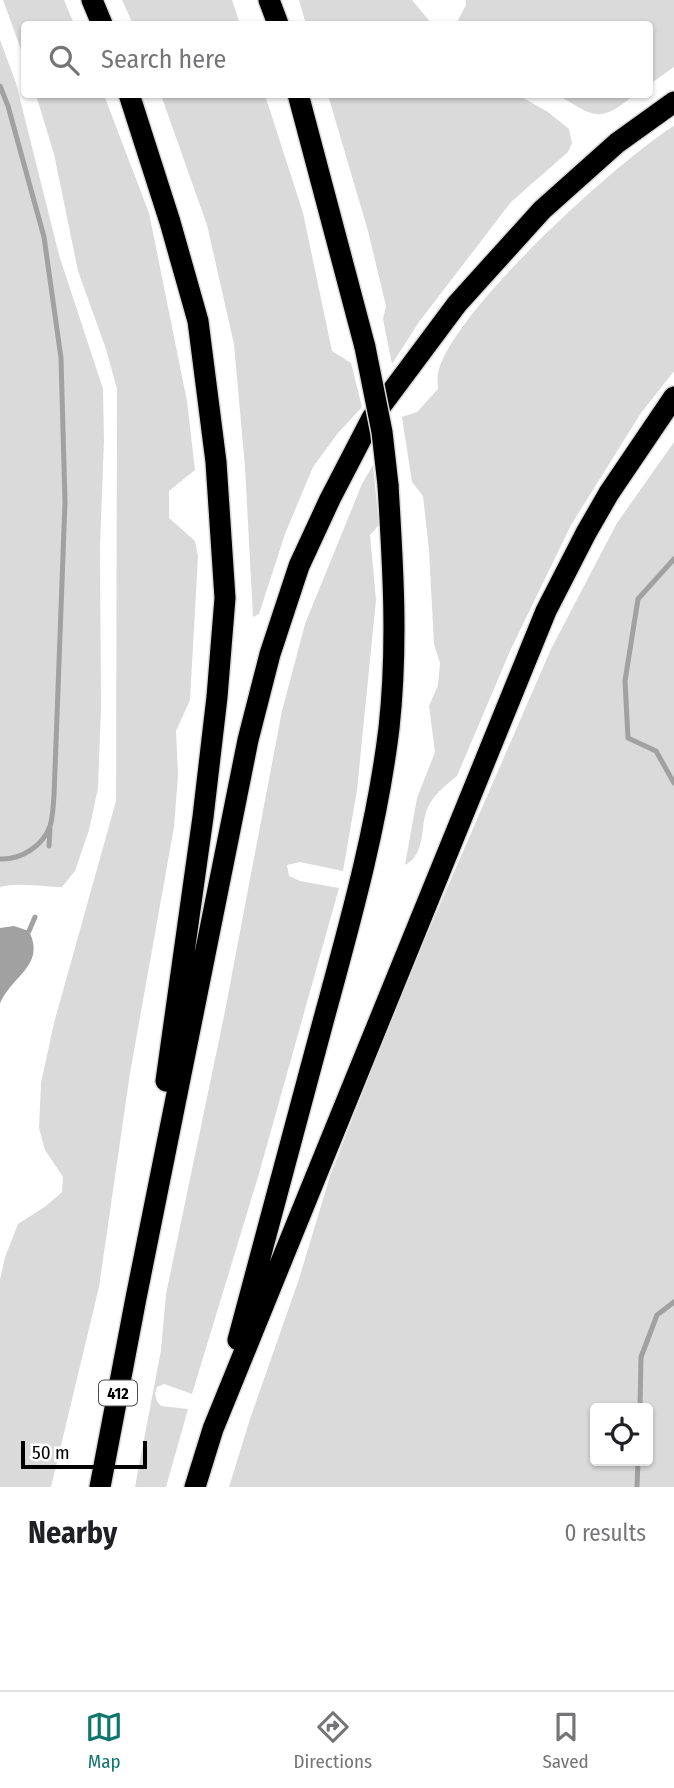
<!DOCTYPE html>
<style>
body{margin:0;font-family:"Fira Sans Condensed",sans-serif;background:#f6f6f6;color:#202124}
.controls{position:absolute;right:21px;bottom:21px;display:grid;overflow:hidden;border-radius:7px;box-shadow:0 2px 5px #0004}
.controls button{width:63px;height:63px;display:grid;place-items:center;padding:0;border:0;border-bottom:2px solid #e0e0e0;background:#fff;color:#202124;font:35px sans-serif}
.scale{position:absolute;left:21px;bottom:18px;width:126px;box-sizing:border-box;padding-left:7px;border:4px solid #000;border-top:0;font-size:19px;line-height:24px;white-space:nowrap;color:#000;-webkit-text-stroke:5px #fff;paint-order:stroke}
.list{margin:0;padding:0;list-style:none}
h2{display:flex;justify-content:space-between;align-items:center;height:91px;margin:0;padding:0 28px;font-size:30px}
h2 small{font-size:23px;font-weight:400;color:#757577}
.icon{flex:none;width:38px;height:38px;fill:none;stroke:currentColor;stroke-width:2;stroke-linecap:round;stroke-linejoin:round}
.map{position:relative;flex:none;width:674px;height:1487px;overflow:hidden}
.search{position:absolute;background:#fff;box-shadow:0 2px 5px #0004;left:21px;right:21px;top:21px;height:77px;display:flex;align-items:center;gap:18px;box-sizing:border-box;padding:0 24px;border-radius:7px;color:#757577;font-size:26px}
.sheet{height:203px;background:#fff}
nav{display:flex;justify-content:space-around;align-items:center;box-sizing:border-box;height:98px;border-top:2px solid #e0e0e0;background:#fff;font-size:19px;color:#757577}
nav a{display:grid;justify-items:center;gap:4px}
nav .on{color:#0f766e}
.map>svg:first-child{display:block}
</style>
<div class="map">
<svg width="674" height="1487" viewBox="0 0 674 1487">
<rect width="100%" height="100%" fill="#fff"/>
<!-- green -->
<path fill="#dadada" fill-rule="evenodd" d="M 3,0 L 64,0 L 74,24 L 24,24 L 24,58 Z
M 122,0 L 232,0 L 240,24 L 133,24 Z
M 299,0 L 412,0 L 432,24 L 306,24 Z
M 466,0 L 674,0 L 674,67 L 650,84 L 650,24 L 461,24 L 458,20 L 466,5 Z
M 0,40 L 16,83 L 59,255 L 103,389 L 104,440 L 100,546 L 101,708 L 98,788 L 89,830 L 75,871 L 62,887 C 41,887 19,882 0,887 Z
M 36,95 L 104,95 L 149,213 L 187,401 L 195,470 L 169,491 L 169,518 L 195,541 L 198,556 L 190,700 L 176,731 L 178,775 L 174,827 L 130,1073 L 99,1287 L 51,1487 L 0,1487 L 0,1280 L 5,1257 L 18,1224 L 46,1206 L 62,1192 L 63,1177 L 45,1150 L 39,1128 L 41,1083 L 54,1023 L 116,801 L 117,389 L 106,349 L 78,271 L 54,154 Z
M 161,95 L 265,95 L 303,213 L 332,351 L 351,363 L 362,407 L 338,433 L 313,467 L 285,534 L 259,614 L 253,617 L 245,467 L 234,344 L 207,225 Z
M 328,95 L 518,95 L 548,112 L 569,129 L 572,143 L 568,152 L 511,202 L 419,322 L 392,364 L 383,319 L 386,306 L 368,231 Z
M 558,95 L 558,94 L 634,95 C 599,124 595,117 558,95 Z
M 674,126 L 674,371 L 641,413 L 571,525 L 510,651 L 457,776 C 446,785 433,795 427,809 C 420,828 426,854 405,865 L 417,798 L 435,752 L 429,706 L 438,685 L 440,663 L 434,644 L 429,550 L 423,496 L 412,482 L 402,417 L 417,412 L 438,389 C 438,384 437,377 438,373 C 450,313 620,159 674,126 Z
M 674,442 L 674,1487 L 229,1487 L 250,1419 L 299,1279 L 330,1176 L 405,985 L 551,649 L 617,523 ZM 595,1408 L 648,1408 L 648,1461 L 595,1461 Z
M 373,465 L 379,525 L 370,535 L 376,600 L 357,790 L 343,871 L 300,862 L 287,865 L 289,876 L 300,881 L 339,888 L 258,1177 L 192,1394 L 164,1384 L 157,1387 C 154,1395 155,1399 161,1406 L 188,1409 L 166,1487 L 135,1487 L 161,1350 L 166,1294 L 224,1016 L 282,711 L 305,624 L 362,484 Z"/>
<!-- water -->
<path fill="#a1a1a1" d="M 14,926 L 29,931 C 46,966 12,975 0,1004 L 0,928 Z"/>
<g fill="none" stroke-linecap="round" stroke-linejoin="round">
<!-- stream -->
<path stroke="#a1a1a1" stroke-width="5" d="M 0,86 L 8,106 L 44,237 L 61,358 L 65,502 L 54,796 C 53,806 53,817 50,826 C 43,846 21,860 0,859
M 674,559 L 638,599 L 625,681 L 628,738 L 656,751 L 674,783
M 49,846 L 50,828
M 29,931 L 35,917
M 640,1408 L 641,1357 L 657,1315 L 674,1302
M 637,1487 L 638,1461"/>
<!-- motorway casing -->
<g stroke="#dbdbdb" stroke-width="24">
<path id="motorway" d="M 92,0 L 102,24
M 269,0 L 278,24
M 129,94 L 170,222 L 198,321 L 216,462 L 225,598 L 217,697 L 203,817 L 166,1081
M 298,94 L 365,347
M 238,1340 C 266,1234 295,1128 323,1022 C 349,926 377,828 389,728 C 398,646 393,566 388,485
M 100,1487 L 136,1298 L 248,740 L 270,654 L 299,566 L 330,499 L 372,418 L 457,304 L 542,210 L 617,143 L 674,102
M 195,1487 L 213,1429 L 546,611 L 586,533 L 609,493 L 674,397"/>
</g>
<!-- motorway -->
<use href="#motorway" stroke="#000" stroke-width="21"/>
<!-- motorway-bridge casing -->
<g stroke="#dbdbdb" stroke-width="24" stroke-linecap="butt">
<path id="motorway-bridge" d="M 365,347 L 382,432 L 388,485"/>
</g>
<!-- motorway-bridge -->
<use href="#motorway-bridge" stroke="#000" stroke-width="21"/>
</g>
<g text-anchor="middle" stroke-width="6" stroke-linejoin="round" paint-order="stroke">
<!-- shield labels -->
<rect fill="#fff" stroke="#4c4c4c" stroke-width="2" x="99" y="1380.5" width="38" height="25" rx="5"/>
<g font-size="16" font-weight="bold" fill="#000">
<text x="118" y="1399">412</text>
</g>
</g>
</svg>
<div class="controls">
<button><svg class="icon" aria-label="locate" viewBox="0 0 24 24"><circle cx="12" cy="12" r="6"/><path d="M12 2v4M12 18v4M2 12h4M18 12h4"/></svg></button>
</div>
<div class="scale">50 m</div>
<div class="search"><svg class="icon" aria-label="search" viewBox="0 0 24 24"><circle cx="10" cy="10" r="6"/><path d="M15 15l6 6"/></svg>Search here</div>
</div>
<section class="sheet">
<h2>Nearby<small>0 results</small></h2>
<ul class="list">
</ul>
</section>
<nav>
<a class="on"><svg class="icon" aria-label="map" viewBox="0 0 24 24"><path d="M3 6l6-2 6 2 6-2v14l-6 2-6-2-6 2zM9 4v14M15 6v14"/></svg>Map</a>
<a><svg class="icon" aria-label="directions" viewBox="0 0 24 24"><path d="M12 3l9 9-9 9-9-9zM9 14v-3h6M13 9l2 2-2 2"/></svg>Directions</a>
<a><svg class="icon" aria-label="saved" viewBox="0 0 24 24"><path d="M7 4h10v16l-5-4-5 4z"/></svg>Saved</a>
</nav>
